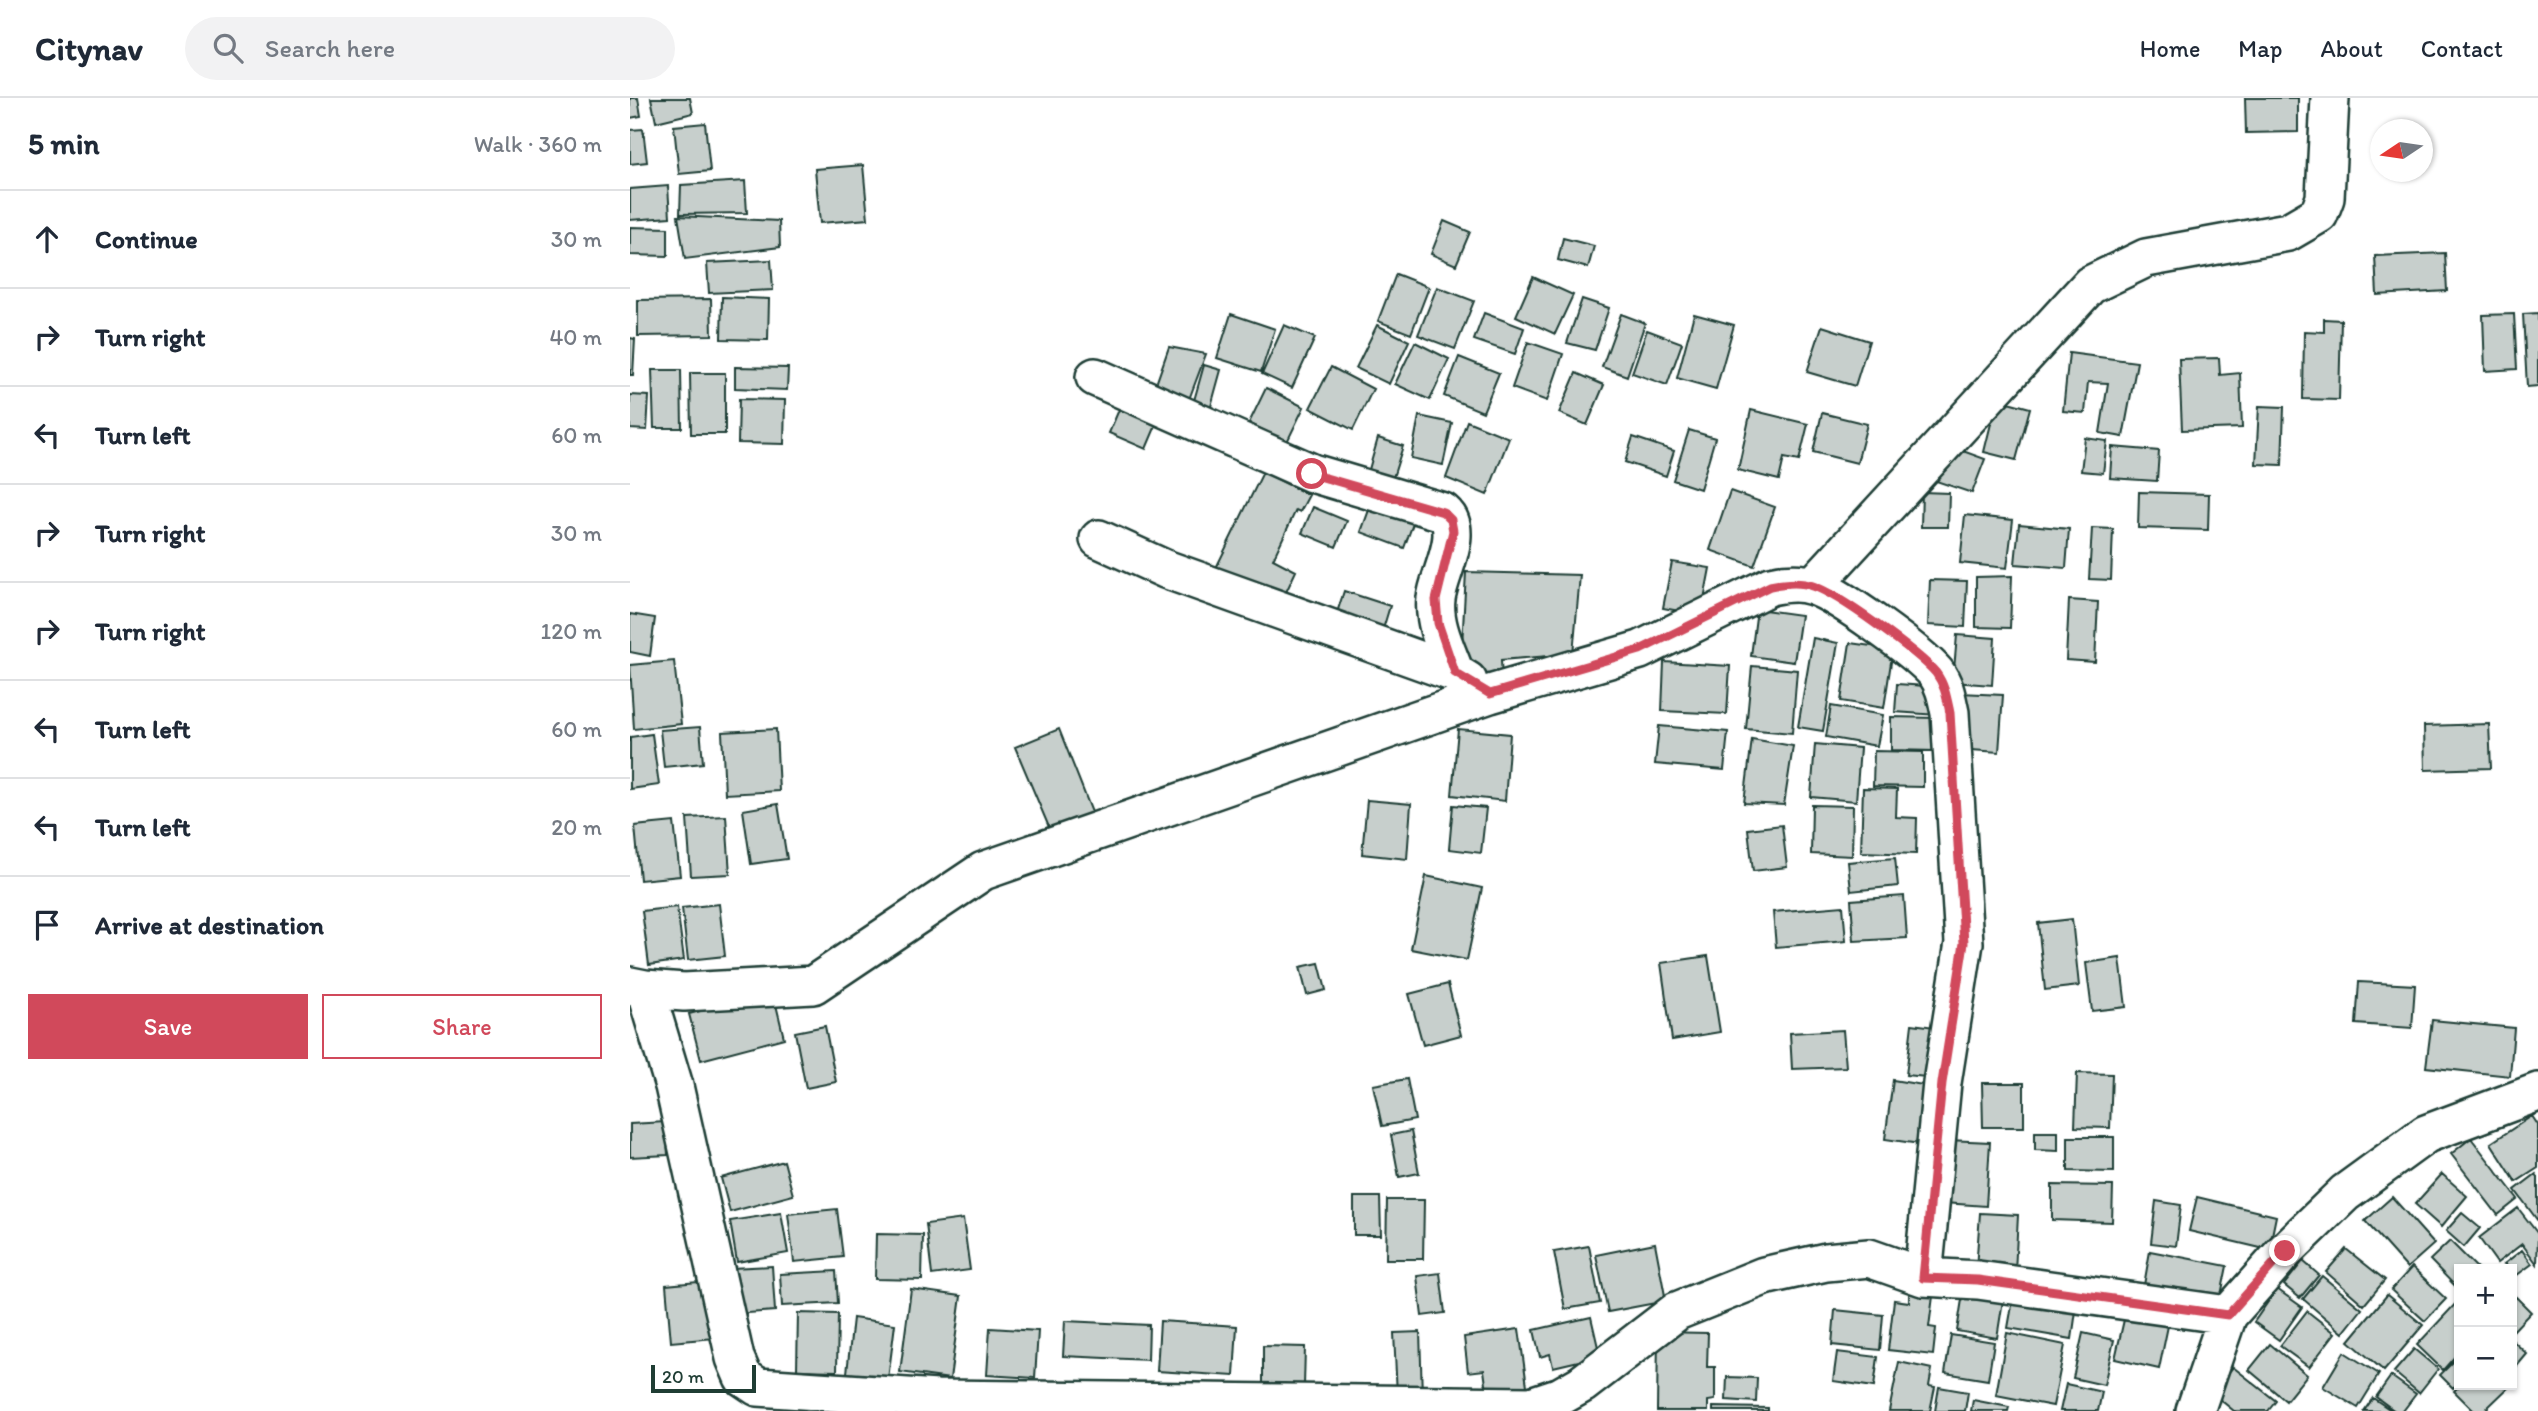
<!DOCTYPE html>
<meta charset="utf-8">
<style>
body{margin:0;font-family:Itim,sans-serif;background:#f2f2f3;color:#1f2937}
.controls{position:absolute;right:21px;bottom:21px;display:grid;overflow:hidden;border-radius:0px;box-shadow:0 2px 5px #0004}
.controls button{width:63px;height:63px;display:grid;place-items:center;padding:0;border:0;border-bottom:2px solid #e0e1e3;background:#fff;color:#1f2937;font:35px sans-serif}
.compass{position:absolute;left:1740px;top:21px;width:63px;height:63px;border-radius:50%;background:#fff;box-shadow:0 2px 5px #0004;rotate:257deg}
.scale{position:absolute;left:21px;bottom:18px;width:105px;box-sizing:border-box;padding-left:7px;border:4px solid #1f3d34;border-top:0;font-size:19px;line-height:24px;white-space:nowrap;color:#1f3d34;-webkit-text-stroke:5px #fff;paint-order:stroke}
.stop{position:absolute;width:21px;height:21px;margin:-16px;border:5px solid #d1495b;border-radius:50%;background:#fff}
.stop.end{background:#d1495b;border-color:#fff;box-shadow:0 2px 7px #0008}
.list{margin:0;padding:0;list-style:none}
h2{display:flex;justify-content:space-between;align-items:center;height:91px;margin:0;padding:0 28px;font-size:30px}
h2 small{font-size:23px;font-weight:400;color:#747a83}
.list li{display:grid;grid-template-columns:46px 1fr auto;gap:21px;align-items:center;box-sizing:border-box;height:98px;padding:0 28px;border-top:2px solid #e0e1e3}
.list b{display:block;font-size:26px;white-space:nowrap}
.list em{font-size:23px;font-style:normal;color:#747a83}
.actions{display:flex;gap:14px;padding:21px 28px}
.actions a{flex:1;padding:16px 0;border:2px solid #d1495b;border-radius:0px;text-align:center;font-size:24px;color:#d1495b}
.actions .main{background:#d1495b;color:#fff}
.icon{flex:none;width:38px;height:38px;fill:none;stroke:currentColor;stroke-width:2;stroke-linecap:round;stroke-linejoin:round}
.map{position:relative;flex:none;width:1908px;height:1313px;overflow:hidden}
header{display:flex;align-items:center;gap:42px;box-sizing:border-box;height:98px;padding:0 35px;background:#fff;border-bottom:2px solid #e0e1e3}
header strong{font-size:33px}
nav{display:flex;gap:38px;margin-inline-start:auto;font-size:24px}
.search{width:490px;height:63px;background:#f2f2f3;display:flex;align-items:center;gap:18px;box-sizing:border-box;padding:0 24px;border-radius:38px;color:#747a83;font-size:26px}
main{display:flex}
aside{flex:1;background:#fff}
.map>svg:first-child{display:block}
</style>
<header>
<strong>Citynav</strong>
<div class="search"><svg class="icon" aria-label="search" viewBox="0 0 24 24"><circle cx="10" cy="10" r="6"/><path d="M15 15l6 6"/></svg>Search here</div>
<nav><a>Home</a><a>Map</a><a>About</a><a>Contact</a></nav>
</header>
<main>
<aside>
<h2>5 min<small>Walk · 360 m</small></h2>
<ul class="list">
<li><svg class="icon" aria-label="ahead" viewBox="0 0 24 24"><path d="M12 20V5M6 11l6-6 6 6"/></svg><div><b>Continue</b></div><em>30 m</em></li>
<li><svg class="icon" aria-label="right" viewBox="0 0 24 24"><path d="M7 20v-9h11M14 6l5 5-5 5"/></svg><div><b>Turn right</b></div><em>40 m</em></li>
<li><svg class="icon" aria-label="left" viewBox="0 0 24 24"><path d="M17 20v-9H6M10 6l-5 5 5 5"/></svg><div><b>Turn left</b></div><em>60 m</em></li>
<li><svg class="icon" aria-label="right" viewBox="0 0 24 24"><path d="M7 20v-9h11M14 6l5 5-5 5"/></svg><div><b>Turn right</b></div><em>30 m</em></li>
<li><svg class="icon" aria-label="right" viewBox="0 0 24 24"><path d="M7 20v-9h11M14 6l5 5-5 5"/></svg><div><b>Turn right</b></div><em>120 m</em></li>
<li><svg class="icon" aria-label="left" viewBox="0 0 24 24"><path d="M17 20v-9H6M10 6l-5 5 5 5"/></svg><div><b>Turn left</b></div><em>60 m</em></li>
<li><svg class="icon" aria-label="left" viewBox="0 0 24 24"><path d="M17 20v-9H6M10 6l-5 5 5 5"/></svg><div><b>Turn left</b></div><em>20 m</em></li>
<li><svg class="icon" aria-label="arrive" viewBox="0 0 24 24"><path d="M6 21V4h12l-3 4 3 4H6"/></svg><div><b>Arrive at destination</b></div></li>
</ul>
<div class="actions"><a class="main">Save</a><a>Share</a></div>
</aside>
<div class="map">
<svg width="1908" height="1313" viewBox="0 0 1908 1313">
<rect width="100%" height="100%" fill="#fff"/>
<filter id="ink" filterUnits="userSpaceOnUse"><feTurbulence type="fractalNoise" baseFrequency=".0143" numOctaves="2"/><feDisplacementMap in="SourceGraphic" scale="14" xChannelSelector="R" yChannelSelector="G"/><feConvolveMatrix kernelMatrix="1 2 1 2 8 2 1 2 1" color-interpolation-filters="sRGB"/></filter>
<g filter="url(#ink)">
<!-- building -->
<path fill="#c7cfcc" stroke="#1f3d34" stroke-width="2" d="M 0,0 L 8,0 L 11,18 L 0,20 Z
M 21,0 L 60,0 L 63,15 L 26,24 Z
M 1615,0 L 1668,0 L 1668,34 L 1616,35 Z
M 75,25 L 80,73 L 49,76 L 44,28 Z
M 13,31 L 17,64 L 0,66 L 0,32 Z
M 233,67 L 238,121 L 190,125 L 185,71 Z
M 115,83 L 117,115 L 50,116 L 51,87 Z
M 38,88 L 40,119 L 0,122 L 0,91 Z
M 48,118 L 149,123 L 150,149 L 55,161 Z
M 814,123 L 840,134 L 826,167 L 801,156 Z
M 0,129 L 38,130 L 38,158 L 0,157 Z
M 933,140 L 964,148 L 958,170 L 928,162 Z
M 1815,155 L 1817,193 L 1747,197 L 1745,158 Z
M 141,162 L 143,192 L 79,195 L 77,165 Z
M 766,176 L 799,189 L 781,236 L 748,223 Z
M 903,179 L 943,197 L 925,236 L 886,218 Z
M 807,189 L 844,203 L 825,251 L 788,237 Z
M 92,199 L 139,201 L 138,242 L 91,241 Z
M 81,201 L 82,237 L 8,238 L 8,202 Z
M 952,201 L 979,210 L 965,252 L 937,245 Z
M 854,215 L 894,230 L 885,256 L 844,242 Z
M 1908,215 L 1908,288 L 1897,289 L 1893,216 Z
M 601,216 L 645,231 L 631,274 L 587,260 Z
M 991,216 L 1015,225 L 997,278 L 972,269 Z
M 1064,216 L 1104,227 L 1086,291 L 1047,280 Z
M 1884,216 L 1887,271 L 1855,273 L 1853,217 Z
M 1694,221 L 1711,222 L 1709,302 L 1673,301 L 1674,233 L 1694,234 Z
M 654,227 L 685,240 L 662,290 L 632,276 Z
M 747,227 L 779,243 L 759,286 L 726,270 Z
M 1192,228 L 1239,243 L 1225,288 L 1177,274 Z
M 1017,232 L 1052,245 L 1037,287 L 1002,275 Z
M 0,240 L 5,241 L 3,277 L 0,277 Z
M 785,244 L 819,261 L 800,302 L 765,286 Z
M 898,244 L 933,256 L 917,303 L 882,290 Z
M 539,249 L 576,256 L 558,304 L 525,289 Z
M 1439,255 L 1507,264 L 1493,339 L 1470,335 L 1478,285 L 1458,284 L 1455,315 L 1433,313 Z
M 829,259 L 869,275 L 853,314 L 814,298 Z
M 1589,260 L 1590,277 L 1610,275 L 1612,330 L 1552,332 L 1549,261 Z
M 574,267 L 591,272 L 580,312 L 563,306 Z
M 105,269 L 158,270 L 157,292 L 105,290 Z
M 701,269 L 743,291 L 723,332 L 680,310 Z
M 22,272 L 51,272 L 52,330 L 24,330 Z
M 60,275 L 95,275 L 95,336 L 61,336 Z
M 946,275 L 974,287 L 957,327 L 929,315 Z
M 636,290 L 674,309 L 657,344 L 619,325 Z
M 0,297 L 19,298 L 17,332 L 0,331 Z
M 109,301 L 155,302 L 154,346 L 108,345 Z
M 1367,301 L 1400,310 L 1386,362 L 1354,354 Z
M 493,302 L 530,318 L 516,351 L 479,335 Z
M 1629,308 L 1654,309 L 1652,367 L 1626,366 Z
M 1121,312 L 1178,326 L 1169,363 L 1154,360 L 1149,382 L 1108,372 Z
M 1192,315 L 1237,326 L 1227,365 L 1183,354 Z
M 789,318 L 822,325 L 813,367 L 781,360 Z
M 837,323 L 879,340 L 857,397 L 816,380 Z
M 1059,332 L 1085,340 L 1070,391 L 1043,382 Z
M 1003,339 L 1044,353 L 1036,378 L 995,364 Z
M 748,340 L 773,348 L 760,389 L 736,382 Z
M 1455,340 L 1477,343 L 1473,375 L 1451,373 Z
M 1319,348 L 1355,361 L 1342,395 L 1306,383 Z
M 1482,349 L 1529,353 L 1527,383 L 1480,380 Z
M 633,374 L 679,397 L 670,414 L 666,412 L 643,461 L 666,473 L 650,507 L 584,474 Z
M 1100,393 L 1145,409 L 1124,468 L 1080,452 Z
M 1292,394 L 1319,395 L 1318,429 L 1291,429 Z
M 1509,394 L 1579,396 L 1578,432 L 1508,430 Z
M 743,401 L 786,417 L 774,450 L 731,434 Z
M 683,409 L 717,423 L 706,449 L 672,435 Z
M 1335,417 L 1383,422 L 1377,470 L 1330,465 Z
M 1389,426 L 1439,431 L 1436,470 L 1385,466 Z
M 1462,430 L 1483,431 L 1481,482 L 1459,481 Z
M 1042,464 L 1080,470 L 1071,517 L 1033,510 Z
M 836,474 L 950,477 L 943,556 L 871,562 L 872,583 L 856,585 L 831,567 Z
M 1382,478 L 1380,530 L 1346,529 L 1346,479 Z
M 1300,482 L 1337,483 L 1335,529 L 1298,527 Z
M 714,493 L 760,508 L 750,541 L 703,527 Z
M 1439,502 L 1468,504 L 1465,564 L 1436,562 Z
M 1127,511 L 1171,517 L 1164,564 L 1121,558 Z
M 0,516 L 25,520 L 20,558 L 0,554 Z
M 1327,537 L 1365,540 L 1362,587 L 1323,584 Z
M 1183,540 L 1208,545 L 1193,633 L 1168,629 Z
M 1220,545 L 1263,551 L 1254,610 L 1211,603 Z
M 44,563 L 51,626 L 4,631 L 0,567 Z
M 1034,564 L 1100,568 L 1097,616 L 1032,613 Z
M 1122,568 L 1167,572 L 1162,635 L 1116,631 Z
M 1267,586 L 1310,589 L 1308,617 L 1265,614 Z
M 1330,595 L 1373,597 L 1369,654 L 1327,651 Z
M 1201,608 L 1253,617 L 1247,648 L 1196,639 Z
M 1261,619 L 1307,620 L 1306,653 L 1261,652 Z
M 1859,626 L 1861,670 L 1795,672 L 1794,628 Z
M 1029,628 L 1098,634 L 1094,672 L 1025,666 Z
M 70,629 L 73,665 L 34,669 L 30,632 Z
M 146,631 L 149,693 L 95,696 L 92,634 Z
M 429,631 L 463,717 L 421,734 L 385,649 Z
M 828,631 L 880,636 L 875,703 L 822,697 Z
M 22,636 L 29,687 L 0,691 L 0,639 Z
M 1122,641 L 1163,648 L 1154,707 L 1114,705 Z
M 1185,646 L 1230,650 L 1226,703 L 1181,699 Z
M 1244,653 L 1293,654 L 1293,689 L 1243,688 Z
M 1233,690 L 1267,691 L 1266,719 L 1287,720 L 1286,756 L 1231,754 Z
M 737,702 L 781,706 L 777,761 L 732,756 Z
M 148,706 L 157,761 L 121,766 L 113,712 Z
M 823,707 L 856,710 L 851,755 L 819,751 Z
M 1182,707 L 1223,708 L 1222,758 L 1181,756 Z
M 96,718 L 100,776 L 61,778 L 57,720 Z
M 44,724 L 50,778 L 10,782 L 5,728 Z
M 1152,727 L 1157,769 L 1123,773 L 1118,731 Z
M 1265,760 L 1268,788 L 1221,793 L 1218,764 Z
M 796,778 L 852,790 L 837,862 L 781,851 Z
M 1274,798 L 1277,840 L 1224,843 L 1221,802 Z
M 89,806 L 95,858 L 58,862 L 52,810 Z
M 1213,808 L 1216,843 L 1146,849 L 1143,814 Z
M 47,809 L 54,862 L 19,867 L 12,813 Z
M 1442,821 L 1449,888 L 1415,892 L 1408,825 Z
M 1078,858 L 1090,934 L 1042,942 L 1031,865 Z
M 1490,860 L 1496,909 L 1462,913 L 1456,865 Z
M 689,865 L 696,892 L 677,897 L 670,869 Z
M 1729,884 L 1785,887 L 1782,930 L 1726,926 Z
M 818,886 L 831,937 L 793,947 L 779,896 Z
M 143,894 L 154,940 L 71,962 L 59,916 Z
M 1802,922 L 1884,930 L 1880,978 L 1796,969 Z
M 1282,926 L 1313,930 L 1307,980 L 1276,977 Z
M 195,928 L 206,984 L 176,990 L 165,934 Z
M 1213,932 L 1216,969 L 1162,971 L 1160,935 Z
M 1447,975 L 1482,976 L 1480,1030 L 1445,1029 Z
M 777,981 L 785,1022 L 752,1028 L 743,987 Z
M 1263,982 L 1305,989 L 1297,1047 L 1255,1041 Z
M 1352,985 L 1394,985 L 1394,1029 L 1353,1029 Z
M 1902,1018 L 1908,1027 L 1908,1070 L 1886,1084 L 1861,1045 Z
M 36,1024 L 38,1057 L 0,1059 L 0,1026 Z
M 781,1033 L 789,1075 L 769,1079 L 761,1037 Z
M 1405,1034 L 1428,1034 L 1428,1053 L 1405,1052 Z
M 1438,1039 L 1484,1039 L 1484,1074 L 1438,1073 Z
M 1841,1040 L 1888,1101 L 1868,1117 L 1821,1056 Z
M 1318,1042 L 1360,1044 L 1356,1108 L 1314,1105 Z
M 154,1063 L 163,1097 L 100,1114 L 91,1080 Z
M 1812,1076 L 1837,1098 L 1811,1129 L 1785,1106 Z
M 1906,1076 L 1908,1079 L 1908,1123 L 1885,1092 Z
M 1422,1087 L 1483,1088 L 1482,1124 L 1422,1122 Z
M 724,1099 L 750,1099 L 751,1137 L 724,1137 Z
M 1567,1099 L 1646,1118 L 1639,1152 L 1559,1133 Z
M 1762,1099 L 1804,1146 L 1777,1170 L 1735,1123 Z
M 757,1102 L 794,1102 L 793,1161 L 756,1161 Z
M 1526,1103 L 1551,1107 L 1546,1148 L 1521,1145 Z
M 1888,1110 L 1908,1136 L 1907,1166 L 1892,1146 L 1867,1165 L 1849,1140 Z
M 207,1111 L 213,1159 L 164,1164 L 158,1116 Z
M 151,1115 L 158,1155 L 107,1164 L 100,1123 Z
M 1350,1115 L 1388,1117 L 1385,1174 L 1346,1171 Z
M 1832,1115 L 1850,1130 L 1834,1149 L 1816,1133 Z
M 333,1121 L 340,1172 L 302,1177 L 296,1126 Z
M 246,1136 L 293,1137 L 292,1182 L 245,1181 Z
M 1820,1143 L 1848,1171 L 1829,1171 L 1828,1191 L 1800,1162 Z
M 1025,1145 L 1036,1203 L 978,1214 L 966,1157 Z
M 959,1148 L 970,1205 L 935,1211 L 924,1154 Z
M 1716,1151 L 1755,1182 L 1734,1207 L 1696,1174 Z
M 1892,1152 L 1902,1166 L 1883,1180 L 1882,1171 L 1874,1166 Z
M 1520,1153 L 1597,1168 L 1590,1202 L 1514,1187 Z
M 1673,1163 L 1689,1177 L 1670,1200 L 1654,1187 Z
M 142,1168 L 145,1213 L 104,1216 L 101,1170 Z
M 1782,1169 L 1816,1201 L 1795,1223 L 1761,1192 Z
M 206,1173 L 208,1205 L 152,1208 L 150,1176 Z
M 810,1175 L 815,1215 L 792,1218 L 787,1178 Z
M 1692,1178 L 1732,1211 L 1713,1235 L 1673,1201 Z
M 79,1183 L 84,1240 L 41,1244 L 36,1187 Z
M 1334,1189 L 1374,1196 L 1367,1240 L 1327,1233 Z
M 281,1191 L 331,1198 L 320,1281 L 270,1274 Z
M 1647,1191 L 1672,1209 L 1649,1242 L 1624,1224 Z
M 1279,1195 L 1303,1198 L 1299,1229 L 1306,1230 L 1303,1257 L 1258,1252 L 1264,1202 L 1279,1204 Z
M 1384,1196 L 1447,1206 L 1442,1241 L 1378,1230 Z
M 1757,1197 L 1793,1227 L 1754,1273 L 1719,1243 Z
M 1886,1199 L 1901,1214 L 1882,1234 L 1882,1203 Z
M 1829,1202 L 1829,1254 L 1813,1272 L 1787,1247 Z
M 1205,1212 L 1253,1217 L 1250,1252 L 1202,1247 Z
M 1496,1213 L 1539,1223 L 1529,1271 L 1485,1261 Z
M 1677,1213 L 1705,1235 L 1679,1269 L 1650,1248 Z
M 168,1215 L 208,1216 L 207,1273 L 167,1272 Z
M 961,1219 L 970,1258 L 923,1269 L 920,1256 L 910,1259 L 904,1232 Z
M 223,1220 L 265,1226 L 258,1281 L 217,1275 Z
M 435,1223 L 519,1227 L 518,1262 L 433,1258 Z
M 530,1223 L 607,1228 L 604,1278 L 527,1273 Z
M 360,1230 L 408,1233 L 405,1280 L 357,1277 Z
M 889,1231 L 898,1295 L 858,1301 L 854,1272 L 838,1274 L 834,1239 Z
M 790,1234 L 792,1297 L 767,1297 L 764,1235 Z
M 1028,1234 L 1078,1235 L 1077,1269 L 1085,1269 L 1085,1302 L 1078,1303 L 1078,1313 L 1027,1313 Z
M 1377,1235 L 1435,1247 L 1423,1308 L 1366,1297 Z
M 1453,1235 L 1484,1242 L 1474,1287 L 1443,1280 Z
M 1321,1237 L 1364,1244 L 1358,1282 L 1315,1275 Z
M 1882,1242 L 1897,1256 L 1882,1274 Z
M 1640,1246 L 1677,1277 L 1656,1303 L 1619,1272 Z
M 633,1248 L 675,1249 L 674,1288 L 633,1287 Z
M 1784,1251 L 1808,1271 L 1789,1295 L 1764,1274 Z
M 1207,1254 L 1248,1259 L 1244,1289 L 1203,1283 Z
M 1714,1254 L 1749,1276 L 1728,1310 L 1693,1289 Z
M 1829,1258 L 1829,1284 L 1823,1290 L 1810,1277 Z
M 1269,1264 L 1302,1271 L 1299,1288 L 1305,1289 L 1300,1313 L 1259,1313 Z
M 1603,1269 L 1646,1303 L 1638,1313 L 1604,1313 L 1582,1295 Z
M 1761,1278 L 1786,1296 L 1773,1313 L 1765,1313 L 1746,1299 Z
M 1097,1279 L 1127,1280 L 1126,1304 L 1096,1302 Z
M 1436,1286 L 1472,1294 L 1468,1313 L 1430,1313 Z
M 1830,1287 L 1881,1287 L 1854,1313 L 1844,1313 L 1824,1293 Z
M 1309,1289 L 1338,1294 L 1335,1313 L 1305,1313 Z
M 1743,1300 L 1762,1313 L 1734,1313 Z
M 1343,1302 L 1379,1309 L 1378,1313 L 1341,1313 Z
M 1083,1309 L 1138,1310 L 1138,1313 L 1083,1313 Z"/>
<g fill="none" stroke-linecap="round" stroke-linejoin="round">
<!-- minor casing -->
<g stroke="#1f3d34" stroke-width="42">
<path id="minor" d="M 465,279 L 682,375 L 813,414 C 836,433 808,477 806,501 C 803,526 817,553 825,575
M 469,441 L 535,471 L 825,575 L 838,583
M 1183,488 L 1460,187 L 1516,160 L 1658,134 L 1689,116 L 1695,100 L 1700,0
M 0,888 L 15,891 L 44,988 L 105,1260 L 113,1279 L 128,1289 L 307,1301 L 901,1308 L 931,1298 L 952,1286 L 1047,1213 L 1134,1178 L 1196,1164 L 1239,1160 L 1293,1179 L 1348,1182 L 1598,1217
M 15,891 L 54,894 L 183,887 L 353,773 L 860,596 L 1010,552 L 1140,488 C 1154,485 1169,483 1183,488 C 1208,496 1289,555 1306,575 C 1315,587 1317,601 1320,615 L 1334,845 L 1312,985 L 1293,1179
M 1565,1313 L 1598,1217 L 1655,1153 L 1715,1095 L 1796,1036 L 1908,994"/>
</g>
<!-- minor -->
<use href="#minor" stroke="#fff" stroke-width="37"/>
</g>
</g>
<g fill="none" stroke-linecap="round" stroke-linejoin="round" filter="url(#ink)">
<!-- route -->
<path stroke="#d1495b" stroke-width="9" d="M 682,376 L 813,414 L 821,422 L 823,433 L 806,502 L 808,525 L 825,575 L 860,596 L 1010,552 L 1140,488 C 1154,485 1169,483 1183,488 C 1208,496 1289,555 1306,575 C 1315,587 1317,601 1320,615 L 1334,845 L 1312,985 L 1293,1180 L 1348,1182 L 1598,1217 L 1655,1153"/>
</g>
</svg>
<div class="controls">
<button>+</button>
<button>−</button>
</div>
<svg class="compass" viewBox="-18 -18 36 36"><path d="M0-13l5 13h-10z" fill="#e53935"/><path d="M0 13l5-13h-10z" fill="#747a83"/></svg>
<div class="scale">20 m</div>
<div class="stop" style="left:682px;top:376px"></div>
<div class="stop end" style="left:1655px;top:1153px"></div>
</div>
</main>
